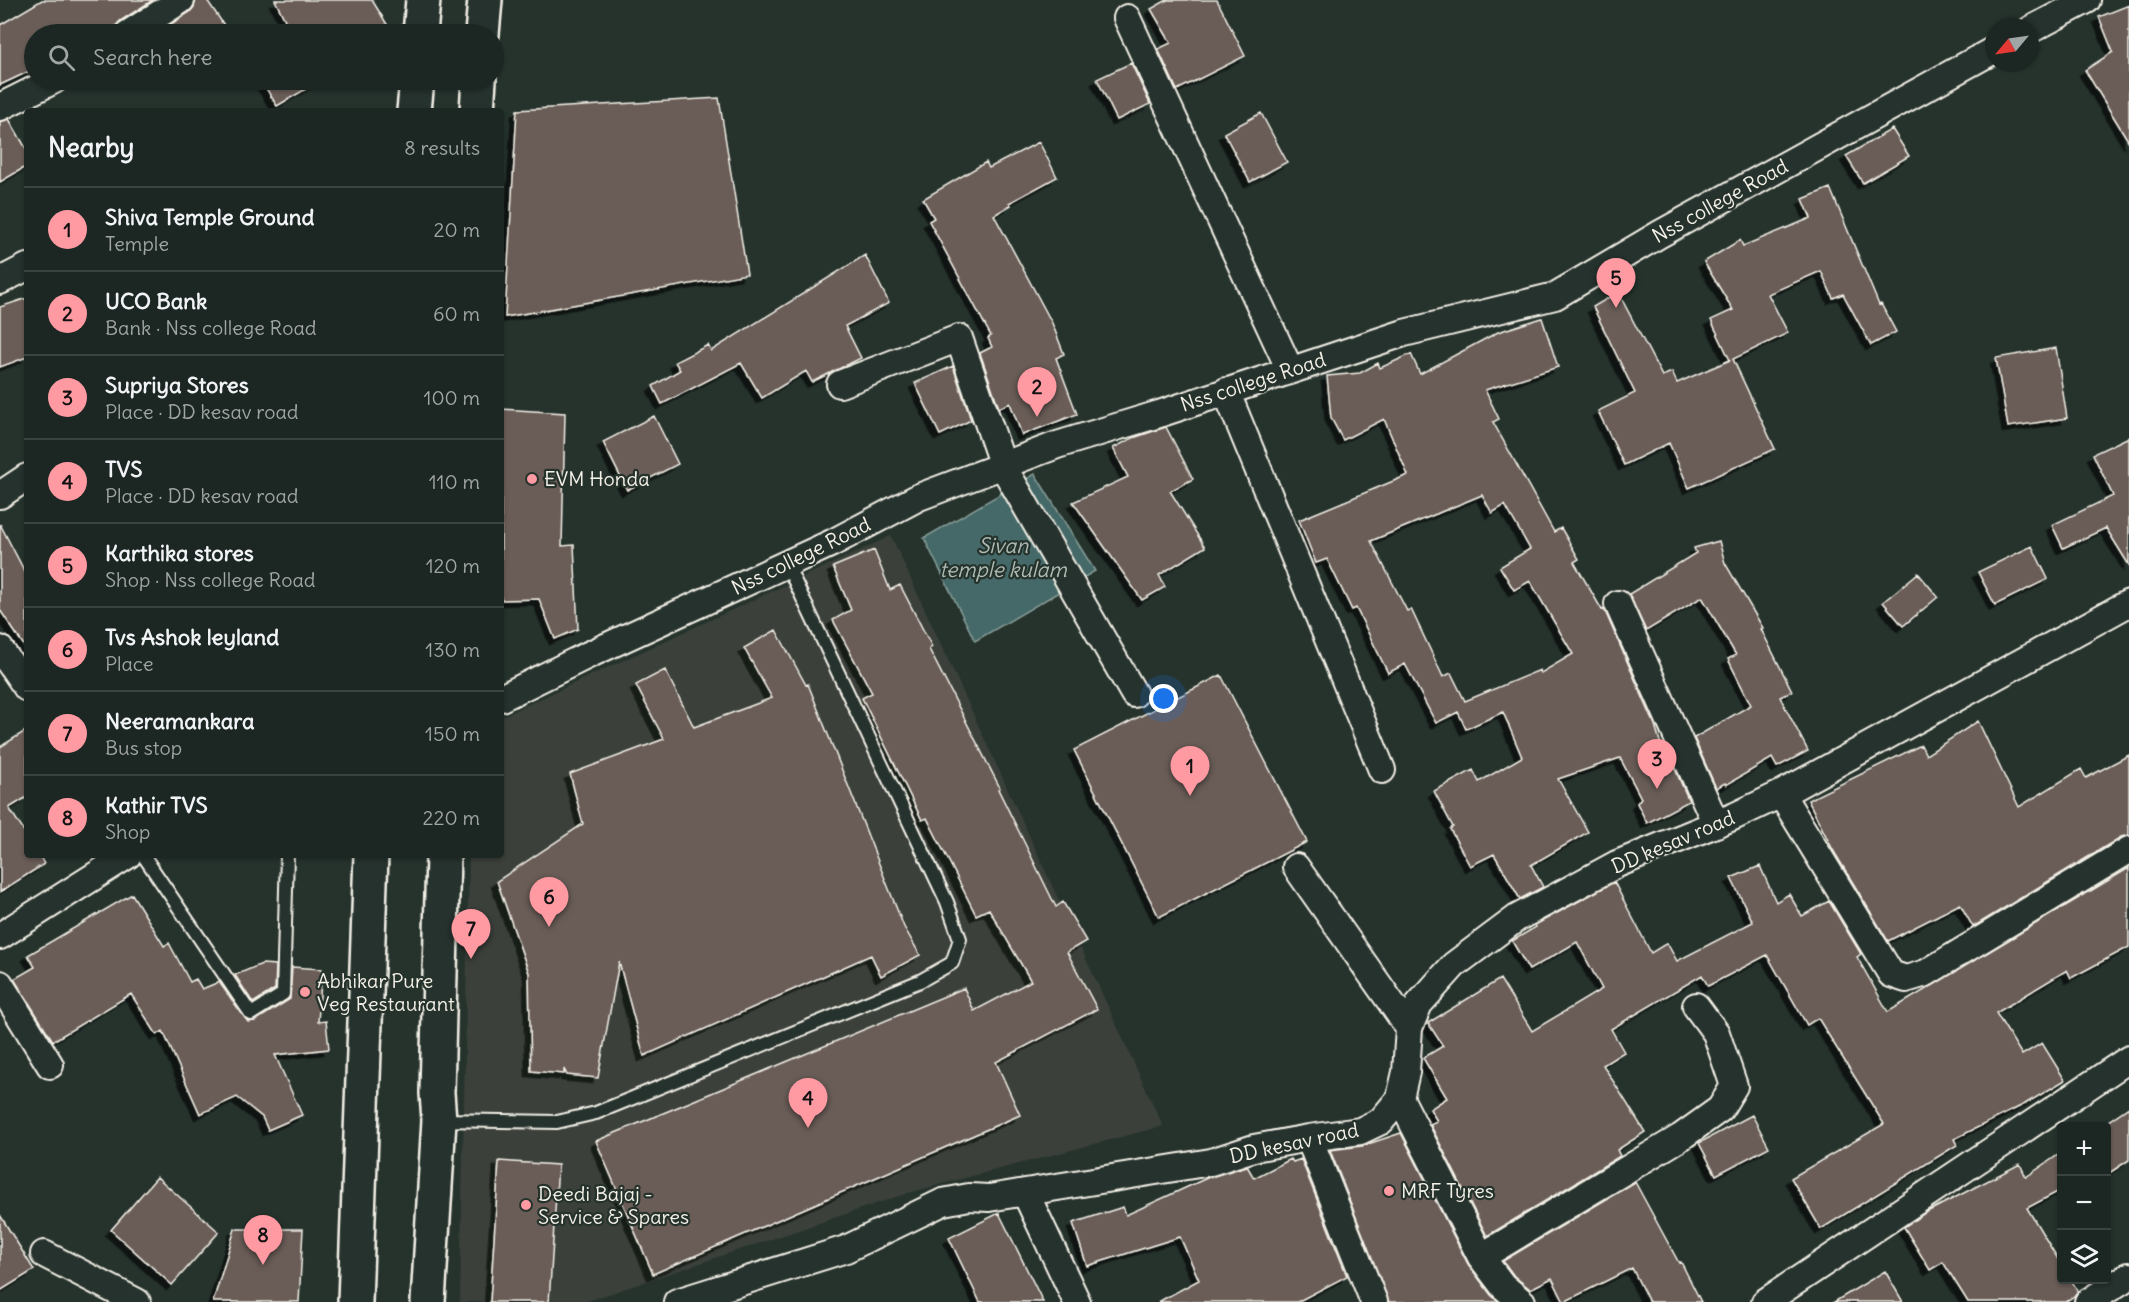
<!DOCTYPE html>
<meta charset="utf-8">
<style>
body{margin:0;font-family:Delius,sans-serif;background:#29322f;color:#f1f3f6}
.controls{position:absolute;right:18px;bottom:18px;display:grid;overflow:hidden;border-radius:6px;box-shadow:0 2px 4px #0004}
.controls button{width:54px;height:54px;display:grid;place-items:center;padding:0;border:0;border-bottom:2px solid #3a4340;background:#1c2622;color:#f1f3f6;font:30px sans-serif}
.compass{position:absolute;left:1985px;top:18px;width:54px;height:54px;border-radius:50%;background:#1c2622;box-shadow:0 2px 4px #0004;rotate:241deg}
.you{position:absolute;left:1164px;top:699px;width:21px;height:21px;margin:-15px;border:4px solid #fff;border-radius:50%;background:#1a73e8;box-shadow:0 0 0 9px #1a73e833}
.badge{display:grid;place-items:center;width:39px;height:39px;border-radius:50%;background:#ff9aa2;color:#111;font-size:20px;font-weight:700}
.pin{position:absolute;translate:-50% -50px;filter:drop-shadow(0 2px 3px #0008)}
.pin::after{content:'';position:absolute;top:32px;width:21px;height:18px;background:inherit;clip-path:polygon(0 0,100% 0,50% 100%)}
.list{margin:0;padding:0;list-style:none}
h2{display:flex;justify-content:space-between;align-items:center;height:78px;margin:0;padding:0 24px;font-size:26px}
h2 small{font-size:20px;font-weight:400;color:#a0a5a5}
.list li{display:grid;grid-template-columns:39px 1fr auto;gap:18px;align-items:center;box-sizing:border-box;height:84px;padding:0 24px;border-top:2px solid #3a4340}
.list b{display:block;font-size:22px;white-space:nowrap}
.list p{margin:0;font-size:20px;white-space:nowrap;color:#a0a5a5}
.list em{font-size:20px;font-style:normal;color:#a0a5a5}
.icon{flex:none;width:33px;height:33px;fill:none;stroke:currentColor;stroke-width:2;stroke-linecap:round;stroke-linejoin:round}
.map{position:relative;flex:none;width:2129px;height:1302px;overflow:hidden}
.search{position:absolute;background:#1c2622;box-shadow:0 2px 4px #0004;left:24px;top:24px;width:480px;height:66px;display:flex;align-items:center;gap:15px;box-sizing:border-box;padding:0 21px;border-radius:33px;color:#a0a5a5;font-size:22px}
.panel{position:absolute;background:#1c2622;box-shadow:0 2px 4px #0004;left:24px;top:108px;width:480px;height:750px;border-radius:6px}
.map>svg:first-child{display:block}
</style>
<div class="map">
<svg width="2129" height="1302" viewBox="0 0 2129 1302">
<defs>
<filter id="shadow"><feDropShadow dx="-5.5" dy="5.5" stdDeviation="0" flood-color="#0009"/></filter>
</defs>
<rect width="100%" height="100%" fill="#26332d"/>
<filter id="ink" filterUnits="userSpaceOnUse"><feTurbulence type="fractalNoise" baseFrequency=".0167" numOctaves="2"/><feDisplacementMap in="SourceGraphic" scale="12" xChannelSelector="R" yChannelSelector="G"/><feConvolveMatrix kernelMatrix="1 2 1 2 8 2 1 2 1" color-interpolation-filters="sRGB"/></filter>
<g filter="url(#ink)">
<!-- built -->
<path fill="#3a403a" d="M 891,536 L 1163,1126 L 908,1193 L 585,1302 L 460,1302 L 469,855 L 501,855 L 501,717 Z"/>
<!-- water -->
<path fill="#446967" stroke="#8a9f9b" stroke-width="1.5" d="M 1035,474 L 1095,571 L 975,641 L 924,538 Z"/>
<!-- building -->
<path fill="#6a5d58" stroke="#f4f1e8" stroke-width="1.5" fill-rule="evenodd" filter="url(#shadow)" d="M 42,0 L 153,0 L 120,21 L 115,27 L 113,32 L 108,34 L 34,34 L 34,69 L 0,85 L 0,25 Z
M 196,0 L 207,0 L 230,34 L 162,34 L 160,31 L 190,12 L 194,7 Z
M 275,0 L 372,0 L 393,34 L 292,34 Z
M 1167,0 L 1217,0 L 1245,56 L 1177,90 L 1158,49 L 1171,43 L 1151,9 Z
M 2129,5 L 2129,142 L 2085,70 L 2113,52 L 2099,17 Z
M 1131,63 L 1150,104 L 1117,120 L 1097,79 Z
M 261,80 L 321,80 L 277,106 Z
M 719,98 L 747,274 L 505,317 L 517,110 Z
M 1261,113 L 1287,162 L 1250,182 L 1224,133 Z
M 9,119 L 27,150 L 27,166 L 0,182 L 0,122 Z
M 1892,129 L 1909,156 L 1863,183 L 1846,156 Z
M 1039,142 L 1057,177 L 1009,203 L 1011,205 L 994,215 L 1052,323 L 1064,354 L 1056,358 L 1077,414 L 1022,435 L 1010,403 L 999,408 L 980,353 L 992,347 L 988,338 L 991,336 L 929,221 L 934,218 L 923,199 L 986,162 L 989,168 Z
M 1830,188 L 1879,305 L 1881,304 L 1896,332 L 1871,345 L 1843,294 L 1833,298 L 1821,271 L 1768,294 L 1788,333 L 1733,359 L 1775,449 L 1689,488 L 1669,443 L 1624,465 L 1598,411 L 1635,393 L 1593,307 L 1618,292 L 1662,376 L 1672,372 L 1677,383 L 1730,360 L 1711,320 L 1733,310 L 1704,262 L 1740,240 L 1743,246 L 1811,218 L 1803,199 Z
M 865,255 L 889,303 L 845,326 L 861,358 L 812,382 L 806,371 L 762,398 L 741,363 L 662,404 L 653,386 L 680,370 L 675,362 L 708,345 L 711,351 Z
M 27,298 L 27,357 L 0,367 L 0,307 Z
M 1542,318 L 1558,367 L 1485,390 L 1499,419 L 1493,422 L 1554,532 L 1561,528 L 1579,559 L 1574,562 L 1602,610 L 1604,609 L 1655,725 L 1664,755 L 1668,753 L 1689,801 L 1647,823 L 1637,803 L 1641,798 L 1620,758 L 1558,779 L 1588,832 L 1531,865 L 1543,887 L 1520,899 L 1494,854 L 1470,866 L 1450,829 L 1453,827 L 1434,791 L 1473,770 L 1479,782 L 1522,757 L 1503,712 L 1466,729 L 1458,712 L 1436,723 L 1405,664 L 1388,673 L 1356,608 L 1352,610 L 1327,559 L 1316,563 L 1299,520 L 1408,475 L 1384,419 L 1343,440 L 1331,418 L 1327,376 L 1360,373 L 1378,363 L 1380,368 L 1411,354 L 1420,374 L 1498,332 ZM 1482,495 L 1492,513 L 1505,505 L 1530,549 L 1500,567 L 1514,590 L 1530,581 L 1573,654 L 1541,673 L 1540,670 L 1465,701 L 1451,673 L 1443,677 L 1411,609 L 1407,611 L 1371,541 Z
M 2056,348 L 2067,418 L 2008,427 L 1996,358 Z
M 953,366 L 971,420 L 940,435 L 915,383 Z
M 501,409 L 565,413 L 562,546 L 574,545 L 578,629 L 555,639 L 539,599 L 501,600 Z
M 654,416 L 678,464 L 627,490 L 603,442 Z
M 1166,427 L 1193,479 L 1170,491 L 1205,547 L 1159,575 L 1165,587 L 1142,600 L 1073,502 L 1128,477 L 1113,448 L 1133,438 Z
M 2129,437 L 2129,565 L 2106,528 L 2063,548 L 2052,525 L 2113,496 L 2093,454 Z
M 0,524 L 27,576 L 27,650 L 0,610 Z
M 1719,541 L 1725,563 L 1763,628 L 1761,629 L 1792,691 L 1780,697 L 1808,751 L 1777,767 L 1772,758 L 1726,785 L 1725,783 L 1716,788 L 1694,738 L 1751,705 L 1728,659 L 1736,655 L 1702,597 L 1646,631 L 1629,594 L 1696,553 L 1694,548 Z
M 2032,546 L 2048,579 L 1995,605 L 1978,572 Z
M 874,550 L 890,590 L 900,585 L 932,647 L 929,649 L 1000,788 L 998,789 L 1056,907 L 1063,902 L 1086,941 L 1067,952 L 1097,1009 L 996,1062 L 1020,1115 L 653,1274 L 596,1141 L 964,988 L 974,1011 L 1031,981 L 989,909 L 976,915 L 927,818 L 922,820 L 862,698 L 872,693 L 833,620 L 851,610 L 833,567 Z
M 1918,573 L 1938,597 L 1903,626 L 1883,602 Z
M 776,630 L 806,685 L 808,684 L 904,927 L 920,955 L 881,976 L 871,955 L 644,1056 L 619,962 L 598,1078 L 567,1075 L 564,1069 L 564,1074 L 531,1071 L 529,973 L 497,881 L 583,824 L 570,774 L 664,739 L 636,685 L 665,670 L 694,727 L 772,698 L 744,648 Z
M 1221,675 L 1307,842 L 1159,917 L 1074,750 Z
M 1978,721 L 2019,807 L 2081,769 L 2086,778 L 2129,755 L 2129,835 L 2121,837 L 1973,927 L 1960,904 L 1888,941 L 1833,850 L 1808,800 L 1921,745 L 1926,755 Z
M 27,730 L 27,797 L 9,808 L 27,836 L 27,855 L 39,855 L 44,864 L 0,892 L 0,747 Z
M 1760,866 L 1776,902 L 1789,894 L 1802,916 L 1829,901 L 1861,954 L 1857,957 L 1888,1012 L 2129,868 L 2129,947 L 2071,978 L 2067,970 L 1996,1013 L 2022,1055 L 2042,1043 L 2065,1080 L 2025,1104 L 1954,1139 L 1957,1145 L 1821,1229 L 1791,1178 L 1884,1124 L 1818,1018 L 1807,1025 L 1767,955 L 1708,986 L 1702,975 L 1611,1029 L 1624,1052 L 1603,1065 L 1645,1132 L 1617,1150 L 1620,1156 L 1487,1236 L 1430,1124 L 1437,1121 L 1430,1109 L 1447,1098 L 1423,1058 L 1443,1046 L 1428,1023 L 1500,979 L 1532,1031 L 1602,989 L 1577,942 L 1529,970 L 1512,941 L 1536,927 L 1535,925 L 1614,882 L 1651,953 L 1667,943 L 1677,961 L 1753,922 L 1731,878 Z
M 132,894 L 164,946 L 169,943 L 190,982 L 196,979 L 202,989 L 219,982 L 248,1022 L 255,1021 L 290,999 L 292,967 L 322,969 L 318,1022 L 326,1021 L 329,1049 L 275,1055 L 302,1115 L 268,1130 L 262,1117 L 237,1097 L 200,1114 L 163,1031 L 157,1035 L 131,994 L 53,1041 L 14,979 L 35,967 L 28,955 Z
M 262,964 L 276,965 L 275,989 L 253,1003 L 235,975 Z
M 2129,1107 L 2129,1160 L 2106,1175 L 2106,1126 L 2101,1126 Z
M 1752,1115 L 1769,1147 L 1716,1175 L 1699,1143 Z
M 1401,1133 L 1468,1264 L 1491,1295 L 1499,1302 L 1389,1302 L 1330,1150 L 1362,1146 Z
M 2061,1153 L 2061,1190 L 2027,1208 L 2061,1264 L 2061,1280 L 2071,1280 L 2078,1291 L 2074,1296 L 2065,1302 L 1968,1302 L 1943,1262 L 1930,1270 L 1904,1227 L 1925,1213 L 2020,1164 L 2026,1177 Z
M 1291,1159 L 1293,1162 L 1301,1159 L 1347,1276 L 1297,1302 L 1158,1302 L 1199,1280 L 1180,1237 L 1087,1266 L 1073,1223 L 1123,1207 L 1126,1215 L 1207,1178 L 1247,1166 L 1254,1178 Z
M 499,1161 L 558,1165 L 549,1302 L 490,1302 Z
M 157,1177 L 219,1232 L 172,1285 L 111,1230 Z
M 1635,1182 L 1679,1263 L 1681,1262 L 1701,1302 L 1649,1302 L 1632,1268 L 1564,1302 L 1552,1278 L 1530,1289 L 1514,1276 L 1503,1261 Z
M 999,1213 L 1043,1302 L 980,1302 L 949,1238 Z
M 0,1215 L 34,1270 L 0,1291 Z
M 235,1229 L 303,1229 L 299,1302 L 213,1302 Z
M 1885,1271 L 1903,1302 L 1834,1302 Z"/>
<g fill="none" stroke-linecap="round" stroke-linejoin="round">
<!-- lane casing -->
<g stroke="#f4f1e8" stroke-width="16">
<path id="lane" d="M 143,855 L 251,1014 L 283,994 L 287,855
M 439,1120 L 557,1122 L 596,1113 L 920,981 L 952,963 L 960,939 L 947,902 L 787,565"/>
</g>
<!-- street casing -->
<g stroke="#f4f1e8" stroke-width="30">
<path id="street" d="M 1127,18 L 1290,370
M 2030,30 L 2087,0
M 128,34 L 181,0
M 0,107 L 54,80
M 0,281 L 27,267
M 840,384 L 959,338 L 1003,466 L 1134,694
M 1226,391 L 1382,770
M 0,495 L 27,477
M 1618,604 L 1716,824
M 0,649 L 27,688
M 501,698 L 588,655 L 832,543 L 919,497 L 1057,445 L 1159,414 L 1404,333 L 1555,296 L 1660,234 L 1994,50
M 1781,794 L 1891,974 L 1906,979 L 1926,973 L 2129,850
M 1296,867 L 1409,1028
M 0,936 L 128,855
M 0,984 L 50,1065
M 1400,1098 L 1481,1257 L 1503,1286 L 1522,1302
M 1309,1138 L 1374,1302
M 1025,1192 L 1077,1302
M 44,1254 L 137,1302
M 1481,1257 L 1681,1137 L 1720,1109 L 1734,1086 L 1716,1033 L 1696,1006
M 677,1302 L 846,1249 L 943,1202 L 969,1197 L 989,1198 L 1211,1162 L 1254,1148 L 1309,1138 L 1360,1131 L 1381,1121 L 1400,1098 L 1406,1072 L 1409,1028 L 1419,1004 L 1454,965 L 1517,918 L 1617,864 L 1735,816 L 1781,794 L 2129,603
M 1765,1302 L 2129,1059
M 2088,1302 L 2129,1276"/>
</g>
<!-- primary casing -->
<g stroke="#f4f1e8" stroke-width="38">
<path id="primary" d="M 420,34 L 423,0
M 482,34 L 485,0
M 414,111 L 417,80
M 477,111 L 479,80
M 355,1302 L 371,855
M 428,1302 L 439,1120 L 437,1093 L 443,855"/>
</g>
<!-- lane -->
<use href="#lane" stroke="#26332d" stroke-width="12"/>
<!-- street -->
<use href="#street" stroke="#26332d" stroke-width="26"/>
<!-- primary -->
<use href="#primary" stroke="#26332d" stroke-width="33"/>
</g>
</g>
<!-- markers -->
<g fill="#ff9aa2" stroke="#26332d" stroke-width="2">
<circle cx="532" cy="479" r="6"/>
<circle cx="305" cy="992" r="6"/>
<circle cx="1389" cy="1191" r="6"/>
<circle cx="526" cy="1205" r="6"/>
</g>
<g text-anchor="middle" stroke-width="4.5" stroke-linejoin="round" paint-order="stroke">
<!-- street labels -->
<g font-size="20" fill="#f4f1e8" stroke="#26332d">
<text transform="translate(1720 201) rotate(-29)" y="7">Nss college Road</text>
<text transform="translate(1253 382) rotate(-18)" y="7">Nss college Road</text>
<text transform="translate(801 556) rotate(-26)" y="7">Nss college Road</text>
<text transform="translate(1673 842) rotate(-23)" y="7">DD kesav road</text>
<text transform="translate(1294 1143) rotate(-12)" y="7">DD kesav road</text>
</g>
<!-- poi labels -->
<g font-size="20" fill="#f4f1e8" stroke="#26332d" text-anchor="start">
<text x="544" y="486">EVM Honda</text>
<text x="317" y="988">Abhikar Pure<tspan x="317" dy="23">Veg Restaurant</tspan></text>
<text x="1401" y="1198">MRF Tyres</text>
<text x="538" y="1201">Deedi Bajaj -<tspan x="538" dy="23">Service &amp; Spares</tspan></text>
</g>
<!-- water labels -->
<g font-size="21" font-style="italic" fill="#aebbb4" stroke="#26332d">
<text x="1003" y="553">Sivan<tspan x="1003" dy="24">temple kulam</tspan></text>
</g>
</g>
</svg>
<div class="controls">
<button>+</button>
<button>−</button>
<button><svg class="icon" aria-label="layers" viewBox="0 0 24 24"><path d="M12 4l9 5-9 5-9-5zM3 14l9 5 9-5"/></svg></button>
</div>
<svg class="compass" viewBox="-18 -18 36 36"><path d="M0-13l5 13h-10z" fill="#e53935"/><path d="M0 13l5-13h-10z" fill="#a0a5a5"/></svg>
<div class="you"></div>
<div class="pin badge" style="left:1190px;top:796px">1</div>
<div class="pin badge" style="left:1037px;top:417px">2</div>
<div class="pin badge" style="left:1657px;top:789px">3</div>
<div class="pin badge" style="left:808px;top:1128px">4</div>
<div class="pin badge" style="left:1616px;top:308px">5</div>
<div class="pin badge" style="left:549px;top:927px">6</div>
<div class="pin badge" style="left:471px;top:959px">7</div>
<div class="pin badge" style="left:263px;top:1265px">8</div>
<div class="search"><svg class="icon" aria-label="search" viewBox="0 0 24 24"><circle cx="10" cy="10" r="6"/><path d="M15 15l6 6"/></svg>Search here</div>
<section class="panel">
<h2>Nearby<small>8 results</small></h2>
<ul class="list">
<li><span class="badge">1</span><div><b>Shiva Temple Ground</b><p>Temple</p></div><em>20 m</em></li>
<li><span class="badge">2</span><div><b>UCO Bank</b><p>Bank · Nss college Road</p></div><em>60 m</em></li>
<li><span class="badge">3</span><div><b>Supriya Stores</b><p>Place · DD kesav road</p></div><em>100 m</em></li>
<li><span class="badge">4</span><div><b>TVS</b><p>Place · DD kesav road</p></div><em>110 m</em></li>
<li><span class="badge">5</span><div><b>Karthika stores</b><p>Shop · Nss college Road</p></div><em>120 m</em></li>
<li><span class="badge">6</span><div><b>Tvs Ashok leyland</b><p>Place</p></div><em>130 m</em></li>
<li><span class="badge">7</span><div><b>Neeramankara</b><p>Bus stop</p></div><em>150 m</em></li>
<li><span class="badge">8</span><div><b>Kathir TVS</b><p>Shop</p></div><em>220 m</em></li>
</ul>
</section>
</div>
